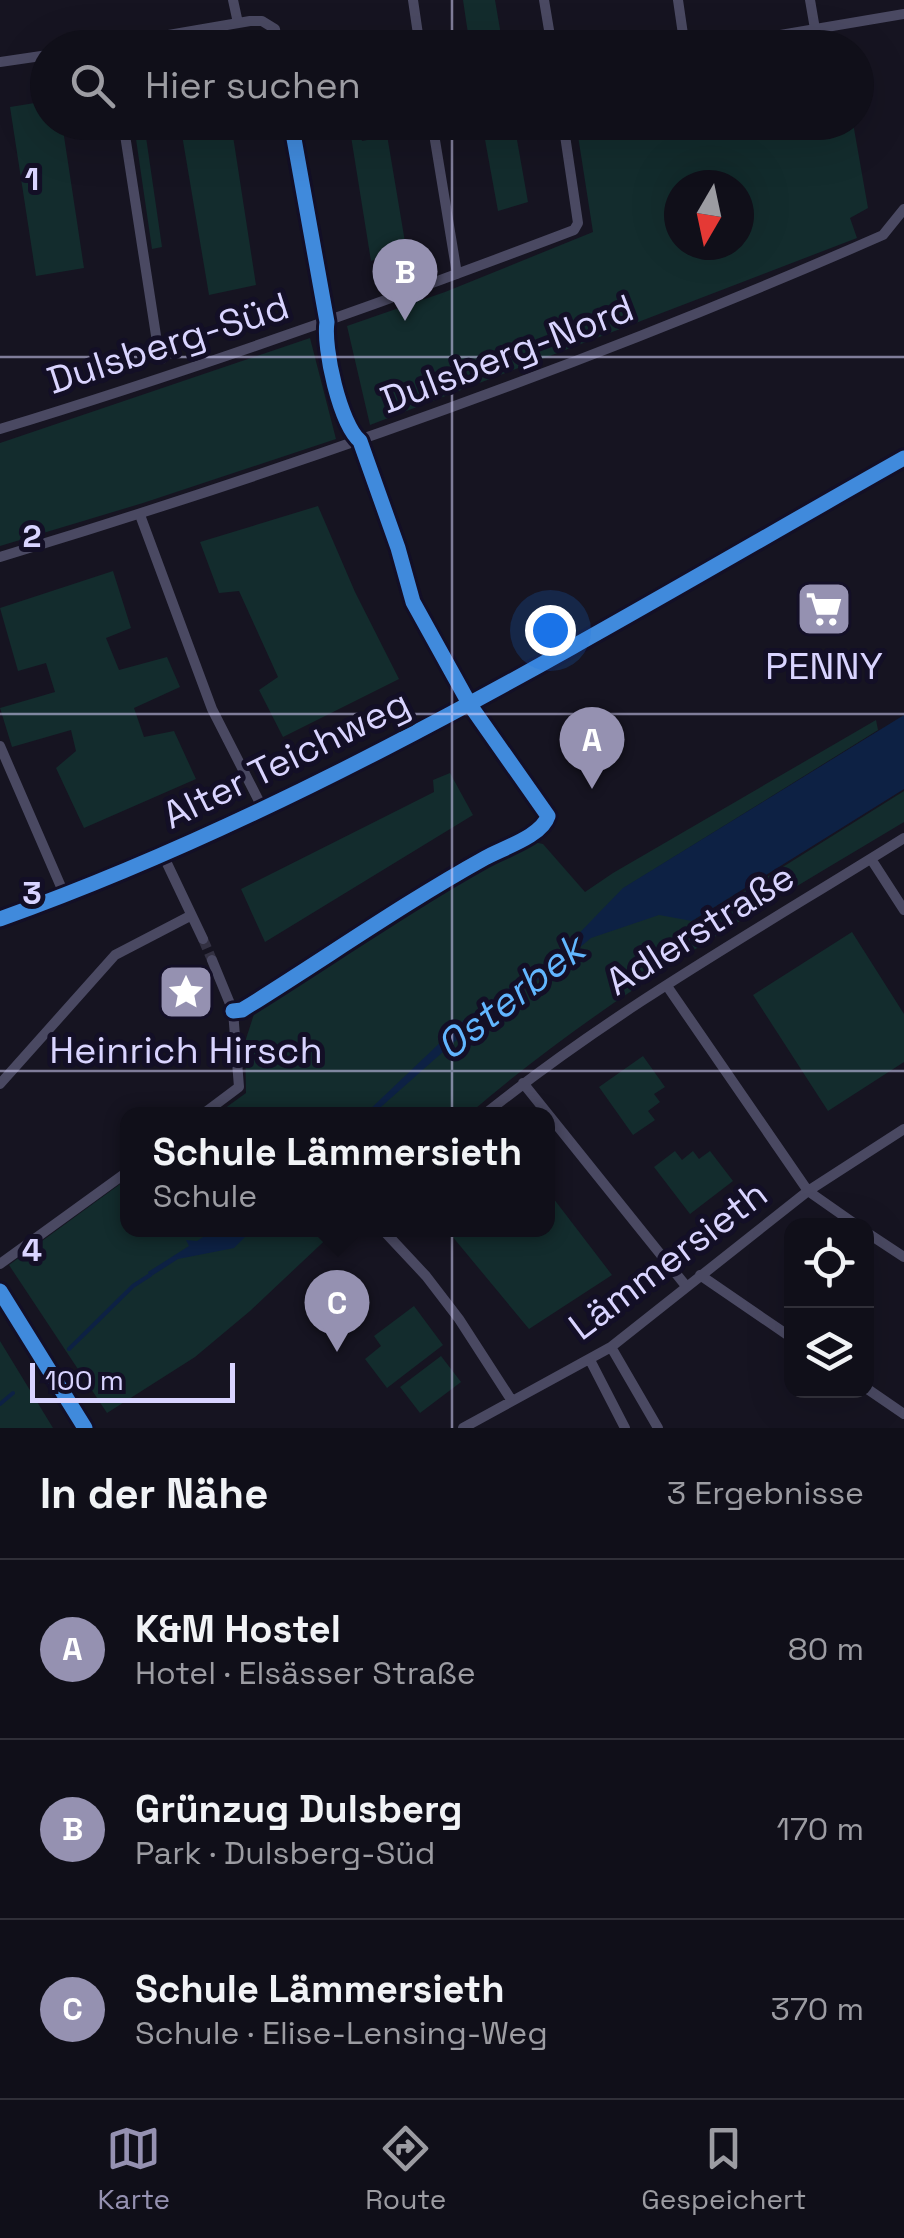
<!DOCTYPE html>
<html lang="de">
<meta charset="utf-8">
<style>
body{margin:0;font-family:"Space Grotesk",sans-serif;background:#1e1d26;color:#f1f3f6}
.controls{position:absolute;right:30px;bottom:30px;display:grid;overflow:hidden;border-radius:20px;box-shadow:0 10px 40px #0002}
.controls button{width:90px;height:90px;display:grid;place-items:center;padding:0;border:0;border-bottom:2px solid #302f38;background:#100f19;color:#f1f3f6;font:50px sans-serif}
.compass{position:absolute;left:664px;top:170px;width:90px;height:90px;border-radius:50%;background:#100f19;box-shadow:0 10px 40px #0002;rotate:189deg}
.scale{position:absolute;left:30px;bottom:25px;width:205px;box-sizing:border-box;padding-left:10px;border:5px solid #d9d4ff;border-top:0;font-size:28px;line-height:35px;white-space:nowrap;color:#d9d4ff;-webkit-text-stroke:8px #130f26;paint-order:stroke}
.you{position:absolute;left:550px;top:630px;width:35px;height:35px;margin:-25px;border:8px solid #fff;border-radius:50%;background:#1a73e8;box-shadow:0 0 0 15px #1a73e833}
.badge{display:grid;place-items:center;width:65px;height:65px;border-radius:50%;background:#9591b1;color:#fff;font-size:32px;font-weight:700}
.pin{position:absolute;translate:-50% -82px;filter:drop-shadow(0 2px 5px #0008)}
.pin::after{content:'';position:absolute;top:52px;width:35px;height:30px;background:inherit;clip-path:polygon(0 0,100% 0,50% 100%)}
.popup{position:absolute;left:120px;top:1107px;width:435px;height:130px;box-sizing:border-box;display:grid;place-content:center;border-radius:20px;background:#100f19;filter:drop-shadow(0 2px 8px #0005);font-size:32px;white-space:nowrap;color:#9c9ca2}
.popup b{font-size:38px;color:#f1f3f6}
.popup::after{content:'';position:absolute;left:50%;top:100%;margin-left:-20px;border:20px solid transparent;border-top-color:#100f19}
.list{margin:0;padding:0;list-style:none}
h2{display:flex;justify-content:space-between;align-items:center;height:130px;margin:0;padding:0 40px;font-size:42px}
h2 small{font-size:32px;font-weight:400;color:#9c9ca2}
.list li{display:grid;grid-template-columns:65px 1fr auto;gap:30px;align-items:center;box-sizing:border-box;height:180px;padding:0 40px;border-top:2px solid #302f38}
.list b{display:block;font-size:38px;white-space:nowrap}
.list p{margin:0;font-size:32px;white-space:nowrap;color:#9c9ca2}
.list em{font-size:32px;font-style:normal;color:#9c9ca2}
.icon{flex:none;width:55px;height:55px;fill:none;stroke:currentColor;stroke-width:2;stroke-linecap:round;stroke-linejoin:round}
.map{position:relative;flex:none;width:904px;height:1428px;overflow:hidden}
.search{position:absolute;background:#100f19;box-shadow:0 10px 40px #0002;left:30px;right:30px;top:30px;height:110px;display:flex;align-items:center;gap:25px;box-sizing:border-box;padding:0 35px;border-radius:55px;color:#9c9ca2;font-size:38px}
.sheet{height:670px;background:#100f19}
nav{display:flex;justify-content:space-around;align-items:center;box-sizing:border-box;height:140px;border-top:2px solid #302f38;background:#100f19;font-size:28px;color:#9c9ca2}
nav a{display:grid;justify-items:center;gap:5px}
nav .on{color:#9591b1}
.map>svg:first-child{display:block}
</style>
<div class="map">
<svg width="904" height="1428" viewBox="0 0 904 1428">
<rect width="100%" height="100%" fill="#161421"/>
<!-- green -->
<path fill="#132c2d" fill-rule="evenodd" d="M 463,0 L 495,0 L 503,47 L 470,47 Z
M 47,101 L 48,122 L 62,123 L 84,268 L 36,276 L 10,107 Z
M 180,123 L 231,123 L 256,285 L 209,295 Z
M 358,123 L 362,141 L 378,138 L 376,123 L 385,123 L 406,248 L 371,261 L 349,124 Z
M 482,123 L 514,123 L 528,202 L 498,211 Z
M 576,123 L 853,123 L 868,208 L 850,218 L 857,238 L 370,425 L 347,326 L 445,292 L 593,232 ZM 679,185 L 739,185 L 739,245 L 679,245 Z
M 146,137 L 162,247 L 152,249 L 136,139 Z
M 310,338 L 336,439 L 143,503 L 0,546 L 0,443 Z
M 318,506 L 355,592 L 399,679 L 283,737 L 259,690 L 278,677 L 239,591 L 219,593 L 200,542 Z
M 113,571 L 131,628 L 106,638 L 119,670 L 167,657 L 180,687 L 134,708 L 144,737 L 174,731 L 196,779 L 84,828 L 56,768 L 76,751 L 71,730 L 12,747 L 0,708 L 55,692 L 46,663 L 18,671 L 0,608 Z
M 876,720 L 878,730 L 624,888 L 698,920 L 904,791 L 904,822 C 751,914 604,998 469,1114 L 217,1114 L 246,1093 L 245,1042 L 254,1014 L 503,856 L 534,842 L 543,844 L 585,892 L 613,873 Z
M 450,773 L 473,815 L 265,942 L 241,889 L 434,792 L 433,780 Z
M 852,932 L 904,1014 L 904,1062 L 828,1111 L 753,995 Z
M 643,1056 L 665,1087 L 654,1094 L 660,1102 L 648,1111 L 655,1120 L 633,1135 L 599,1087 Z
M 675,1151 L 682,1160 L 693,1151 L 699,1159 L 710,1151 L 733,1181 L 690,1214 L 654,1167 Z
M 127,1179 L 127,1230 L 336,1230 L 250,1311 L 195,1357 L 107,1413 L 9,1265 Z
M 547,1190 L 612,1275 L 529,1329 L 447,1230 L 547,1230 Z
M 414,1306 L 443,1345 L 387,1388 L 365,1359 L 381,1346 L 374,1336 Z
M 0,1341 L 53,1428 L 0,1428 Z
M 441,1356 L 461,1382 L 420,1413 L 400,1387 Z"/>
<!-- water -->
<path fill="#0d2144" d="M 904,715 L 904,789 L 692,921 L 659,915 L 591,938 L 548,974 L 497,1004 L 373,1114 L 365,1114 L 465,1019 L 560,953 L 623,888 Z
M 214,1230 L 252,1230 L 234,1248 L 178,1259 L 150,1277 L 148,1272 L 189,1246 L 186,1240 L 197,1241 Z"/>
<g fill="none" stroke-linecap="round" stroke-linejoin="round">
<!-- stream -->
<path stroke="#0d2144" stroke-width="4" d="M 69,1349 L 133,1286 L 150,1275
M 0,1404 L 13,1393"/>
<!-- street-tunnel -->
<path stroke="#333142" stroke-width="10" stroke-dasharray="10 5" stroke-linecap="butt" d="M 157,342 L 161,364
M 203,939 L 212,960"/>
<!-- street -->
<path stroke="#4a4962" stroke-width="10" d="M 233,0 L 238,23
M 413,0 L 420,48
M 544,0 L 552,48
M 678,0 L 685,48
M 810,0 L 815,29
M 93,48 L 250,21 L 262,21 L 275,29 L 278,48
M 703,48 L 904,14
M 0,62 L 48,55
M 123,122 L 157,342
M 432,122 L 457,274
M 0,429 C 194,370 385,302 574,230 L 578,223 L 563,122
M 140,515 L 212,709 L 263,809
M 0,557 C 300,466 596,361 883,235 L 904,209
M 0,746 L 65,896
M 163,855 L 203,939
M 871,859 L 904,910
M 667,986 L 808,1191 L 858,1226
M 233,1011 L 242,1010 C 323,960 402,904 485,858 C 503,848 542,836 548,816 L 470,705 L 413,602 L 398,548 L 360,441 C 340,424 323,348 327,322 L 291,122
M 523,1083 L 686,1286
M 0,1084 L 115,955 L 190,916
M 203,1114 L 239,1087 L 233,1011 L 212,960
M 485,1114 C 615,1009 762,927 904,838
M 383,1230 L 426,1276 L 459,1319 L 512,1401
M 866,1232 L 904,1257
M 0,1264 L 127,1172
M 700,1275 L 792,1338
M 611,1347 L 658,1428
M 590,1360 L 625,1428
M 866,1388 L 904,1414
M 463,1428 L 611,1347 L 808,1191 L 904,1129"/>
<!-- secondary -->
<path stroke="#575674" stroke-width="15" d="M 0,919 C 319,805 610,624 904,458"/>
<!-- primary -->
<path stroke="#5e5373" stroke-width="18" d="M 0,1291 L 85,1428"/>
<!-- cycleway casing -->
<g stroke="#130f26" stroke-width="21">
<path id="cycleway" d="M 0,919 C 319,805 610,624 904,458
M 233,1011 L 242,1010 C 323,960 402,904 485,858 C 503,848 542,836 548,816 L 470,705 L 413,602 L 398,548 L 360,441 C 340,424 323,348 327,322 L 291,122
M 0,1291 L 85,1428"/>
</g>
<!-- cycleway -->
<use href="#cycleway" stroke="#408adc" stroke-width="15"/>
</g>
<!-- grid -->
<path fill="none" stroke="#d9d4ff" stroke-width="2.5" stroke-opacity="0.55" d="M 452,0 L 452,48M 452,122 L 452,1428M 0,357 L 904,357M 0,714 L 904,714M 0,1071 L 904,1071"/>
<!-- icons -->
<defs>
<g id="supermarket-square" transform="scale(2.875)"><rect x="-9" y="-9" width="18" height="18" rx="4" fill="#9591b1" stroke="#130f26"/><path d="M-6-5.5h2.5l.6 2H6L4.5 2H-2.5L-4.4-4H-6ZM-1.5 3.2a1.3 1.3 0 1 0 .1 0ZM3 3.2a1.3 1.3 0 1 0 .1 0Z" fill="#fff"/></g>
<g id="sight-square" transform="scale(2.875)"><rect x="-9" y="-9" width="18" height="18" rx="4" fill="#9591b1" stroke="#130f26"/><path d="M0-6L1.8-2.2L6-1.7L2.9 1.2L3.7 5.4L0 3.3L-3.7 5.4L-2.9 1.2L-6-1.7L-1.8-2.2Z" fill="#fff"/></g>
</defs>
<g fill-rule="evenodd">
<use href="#supermarket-square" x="824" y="609"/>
<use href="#sight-square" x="186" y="992"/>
</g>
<g text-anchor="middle" stroke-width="10" stroke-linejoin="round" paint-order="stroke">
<!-- street labels -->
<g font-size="38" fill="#d9d4ff" stroke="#130f26">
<text transform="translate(168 343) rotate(-18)" y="13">Dulsberg-Süd</text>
<text transform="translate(507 354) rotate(-21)" y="13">Dulsberg-Nord</text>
<text transform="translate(286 759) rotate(-26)" y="13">Alter Teichweg</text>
<text transform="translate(700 929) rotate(-32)" y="13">Adlerstraße</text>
<text transform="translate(668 1260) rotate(-37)" y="13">Lämmersieth</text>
</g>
<!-- poi labels -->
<g font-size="38" fill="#d9d4ff" stroke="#130f26">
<text x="824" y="679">PENNY</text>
<text x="186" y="1063">Heinrich Hirsch</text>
</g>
<!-- water labels -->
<g font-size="40" font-style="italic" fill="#62b6ff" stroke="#130f26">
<text transform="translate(510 997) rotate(-38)" y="14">Osterbek</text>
</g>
</g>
<g font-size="32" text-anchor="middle" font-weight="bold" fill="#d9d4ff" stroke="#130f26" stroke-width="10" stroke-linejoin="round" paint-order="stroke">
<text x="32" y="190">1</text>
<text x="32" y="547">2</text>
<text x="32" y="904">3</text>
<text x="32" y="1261">4</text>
</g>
</svg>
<div class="controls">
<button><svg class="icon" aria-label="locate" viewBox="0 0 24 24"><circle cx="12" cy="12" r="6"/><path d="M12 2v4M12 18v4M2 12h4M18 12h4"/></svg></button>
<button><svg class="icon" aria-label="layers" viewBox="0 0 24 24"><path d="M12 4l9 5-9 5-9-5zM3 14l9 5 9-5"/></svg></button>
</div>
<svg class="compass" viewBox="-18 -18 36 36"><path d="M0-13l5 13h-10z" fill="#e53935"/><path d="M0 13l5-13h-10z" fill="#9c9ca2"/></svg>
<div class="scale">100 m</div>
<div class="you"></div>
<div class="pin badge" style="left:592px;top:789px">A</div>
<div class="pin badge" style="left:405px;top:321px">B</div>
<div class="pin badge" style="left:337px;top:1352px">C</div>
<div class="popup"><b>Schule Lämmersieth</b>Schule</div>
<div class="search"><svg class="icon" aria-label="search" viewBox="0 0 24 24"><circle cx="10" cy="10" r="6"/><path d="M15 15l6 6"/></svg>Hier suchen</div>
</div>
<section class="sheet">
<h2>In der Nähe<small>3 Ergebnisse</small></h2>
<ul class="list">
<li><span class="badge">A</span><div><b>K&amp;M Hostel</b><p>Hotel · Elsässer Straße</p></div><em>80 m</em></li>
<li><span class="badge">B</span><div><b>Grünzug Dulsberg</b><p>Park · Dulsberg-Süd</p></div><em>170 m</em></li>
<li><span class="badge">C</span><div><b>Schule Lämmersieth</b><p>Schule · Elise-Lensing-Weg</p></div><em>370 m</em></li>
</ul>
</section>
<nav>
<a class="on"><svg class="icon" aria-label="map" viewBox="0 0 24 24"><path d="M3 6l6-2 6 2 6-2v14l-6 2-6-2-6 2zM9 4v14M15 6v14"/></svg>Karte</a>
<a><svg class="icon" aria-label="directions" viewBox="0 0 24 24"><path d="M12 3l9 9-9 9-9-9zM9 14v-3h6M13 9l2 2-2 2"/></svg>Route</a>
<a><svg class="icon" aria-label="saved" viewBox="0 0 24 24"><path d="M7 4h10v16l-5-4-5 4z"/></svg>Gespeichert</a>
</nav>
